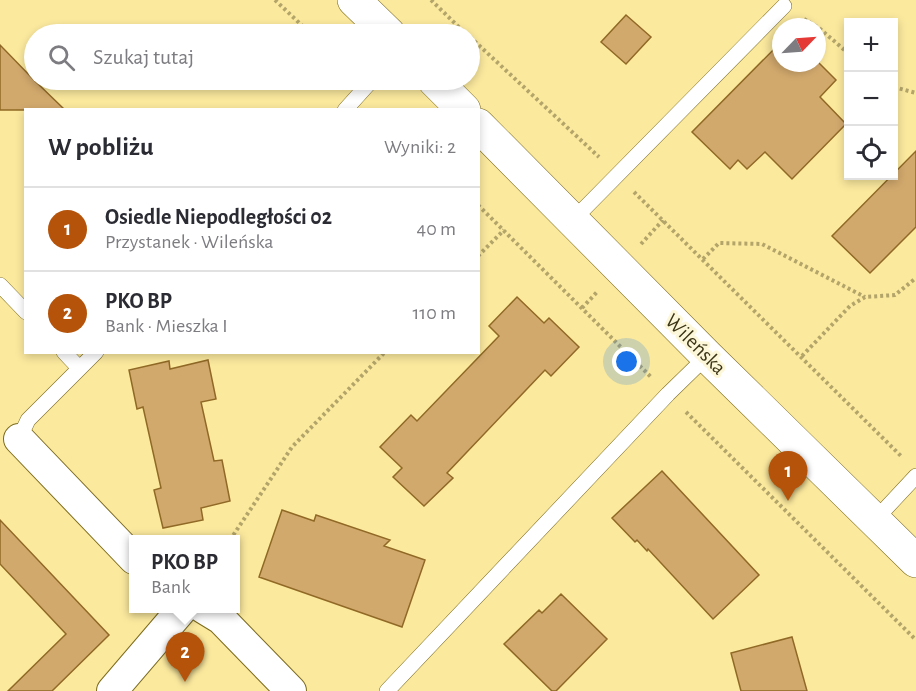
<!DOCTYPE html>
<html lang="pl">
<meta charset="utf-8">
<style>
body{margin:0;font-family:"Alegreya Sans",sans-serif;background:#f7f7f7;color:#2b2b33}
.controls{position:absolute;right:18px;top:18px;display:grid;overflow:hidden;border-radius:0px;box-shadow:0 3px 9px #0003}
.controls button{width:54px;height:54px;display:grid;place-items:center;padding:0;border:0;border-bottom:2px solid #e1e1e2;background:#fff;color:#2b2b33;font:30px sans-serif}
.compass{position:absolute;left:772px;top:18px;width:54px;height:54px;border-radius:50%;background:#fff;box-shadow:0 3px 9px #0003;rotate:65deg}
.you{position:absolute;left:627px;top:362px;width:21px;height:21px;margin:-15px;border:4px solid #fff;border-radius:50%;background:#1a73e8;box-shadow:0 0 0 9px #1a73e833}
.badge{display:grid;place-items:center;width:39px;height:39px;border-radius:50%;background:#b45309;color:#fff;font-size:20px;font-weight:700}
.pin{position:absolute;translate:-50% -50px;filter:drop-shadow(0 2px 3px #0008)}
.pin::after{content:'';position:absolute;top:32px;width:21px;height:18px;background:inherit;clip-path:polygon(0 0,100% 0,50% 100%)}
.popup{position:absolute;left:129px;top:535px;width:111px;height:78px;box-sizing:border-box;display:grid;place-content:center;border-radius:0px;background:#fff;filter:drop-shadow(0 2px 4px #0005);font-size:20px;white-space:nowrap;color:#7c7c81}
.popup b{font-size:22px;color:#2b2b33}
.popup::after{content:'';position:absolute;left:50%;top:100%;margin-left:-12px;border:12px solid transparent;border-top-color:#fff}
.list{margin:0;padding:0;list-style:none}
h2{display:flex;justify-content:space-between;align-items:center;height:78px;margin:0;padding:0 24px;font-size:26px}
h2 small{font-size:20px;font-weight:400;color:#7c7c81}
.list li{display:grid;grid-template-columns:39px 1fr auto;gap:18px;align-items:center;box-sizing:border-box;height:84px;padding:0 24px;border-top:2px solid #e1e1e2}
.list b{display:block;font-size:22px;white-space:nowrap}
.list p{margin:0;font-size:20px;white-space:nowrap;color:#7c7c81}
.list em{font-size:20px;font-style:normal;color:#7c7c81}
.icon{flex:none;width:33px;height:33px;fill:none;stroke:currentColor;stroke-width:2;stroke-linecap:round;stroke-linejoin:round}
.map{position:relative;flex:none;width:916px;height:691px;overflow:hidden}
.search{position:absolute;background:#fff;box-shadow:0 3px 9px #0003;left:24px;top:24px;width:456px;height:66px;display:flex;align-items:center;gap:15px;box-sizing:border-box;padding:0 21px;border-radius:33px;color:#7c7c81;font-size:22px}
.panel{position:absolute;background:#fff;box-shadow:0 3px 9px #0003;left:24px;top:108px;width:456px;height:246px;border-radius:0px}
.map>svg:first-child{display:block}
</style>
<div class="map">
<svg width="916" height="691" viewBox="0 0 916 691">
<rect width="100%" height="100%" fill="#fbe99e"/>
<!-- building -->
<path fill="#d2a96d" stroke="#916926" stroke-width="1.5" d="M 626,15 L 651,37 L 626,64 L 601,42 Z
M 781,42 L 781,63 L 817,63 L 817,61 L 836,80 L 820,97 L 846,124 L 792,179 L 765,152 L 747,169 L 738,160 L 730,169 L 692,132 Z
M 0,45 L 34,80 L 65,110 L 0,110 Z
M 916,151 L 916,227 L 870,273 L 832,236 Z
M 517,297 L 544,323 L 549,318 L 579,347 L 551,376 L 545,370 L 447,473 L 453,478 L 424,506 L 393,477 L 402,468 L 380,447 L 411,415 L 417,421 L 499,336 L 489,326 Z
M 208,360 L 216,399 L 201,402 L 214,461 L 222,460 L 230,501 L 201,508 L 203,520 L 163,528 L 154,490 L 161,488 L 143,407 L 137,409 L 129,370 L 169,361 L 170,369 Z
M 662,471 L 759,575 L 713,619 L 648,549 L 647,551 L 637,540 L 635,542 L 612,518 Z
M 282,510 L 314,521 L 316,515 L 390,540 L 384,546 L 425,560 L 402,627 L 259,577 Z
M 0,520 L 109,635 L 52,691 L 8,691 L 66,634 L 0,564 Z
M 561,594 L 607,639 L 556,691 L 552,691 L 504,644 L 539,610 L 542,613 Z
M 792,637 L 807,691 L 741,691 L 731,653 Z"/>
<g fill="none" stroke-linecap="round" stroke-linejoin="round">
<!-- lane casing -->
<g stroke="#7d6c1f" stroke-width="16">
<path id="lane" d="M 345,110 L 372,80
M 573,220 L 784,6
M 0,285 L 26,312
M 64,352 L 79,368
M 19,439 L 28,420 L 96,352
M 875,520 L 916,476
M 387,691 L 668,394 L 707,356"/>
</g>
<!-- street casing -->
<g stroke="#7d6c1f" stroke-width="32">
<path id="street" d="M 19,439 L 134,559
M 203,608 L 221,619 L 291,691
M 112,691 L 183,608"/>
</g>
<!-- secondary casing -->
<g stroke="#7d6c1f" stroke-width="34">
<path id="secondary" d="M 354,0 L 389,34
M 434,80 L 464,110
M 478,125 L 707,356 L 916,561"/>
</g>
<!-- path -->
<path stroke="#b3a56a" stroke-width="4" stroke-dasharray="3 3" stroke-linecap="butt" d="M 275,0 L 311,34
M 431,0 L 466,34
M 804,19 L 819,28 L 848,53
M 470,37 L 599,157
M 894,87 L 916,93
M 634,192 L 902,457
M 478,205 L 651,377
M 641,244 L 663,220
M 478,256 L 504,230
M 703,259 L 719,243 L 762,244 L 865,297
M 582,308 L 598,291
M 802,356 L 850,306 L 865,297 L 895,295 L 916,278
M 686,412 L 916,640
M 230,540 L 292,447 L 385,352"/>
<!-- lane -->
<use href="#lane" stroke="#fff" stroke-width="15"/>
<!-- street -->
<use href="#street" stroke="#fff" stroke-width="30"/>
<!-- secondary -->
<use href="#secondary" stroke="#fff" stroke-width="33"/>
</g>
<g text-anchor="middle" stroke-width="6" stroke-linejoin="round" paint-order="stroke">
<!-- street labels -->
<g font-size="21" fill="#3b3415" stroke="#fdf7d9">
<text transform="translate(696 344) rotate(45)" y="7">Wileńska</text>
</g>
</g>
</svg>
<div class="controls">
<button>+</button>
<button>−</button>
<button><svg class="icon" aria-label="locate" viewBox="0 0 24 24"><circle cx="12" cy="12" r="6"/><path d="M12 2v4M12 18v4M2 12h4M18 12h4"/></svg></button>
</div>
<svg class="compass" viewBox="-18 -18 36 36"><path d="M0-13l5 13h-10z" fill="#e53935"/><path d="M0 13l5-13h-10z" fill="#7c7c81"/></svg>
<div class="you"></div>
<div class="pin badge" style="left:788px;top:501px">1</div>
<div class="pin badge" style="left:185px;top:682px">2</div>
<div class="popup"><b>PKO BP</b>Bank</div>
<div class="search"><svg class="icon" aria-label="search" viewBox="0 0 24 24"><circle cx="10" cy="10" r="6"/><path d="M15 15l6 6"/></svg>Szukaj tutaj</div>
<section class="panel">
<h2>W pobliżu<small>Wyniki: 2</small></h2>
<ul class="list">
<li><span class="badge">1</span><div><b>Osiedle Niepodległości 02</b><p>Przystanek · Wileńska</p></div><em>40 m</em></li>
<li><span class="badge">2</span><div><b>PKO BP</b><p>Bank · Mieszka I</p></div><em>110 m</em></li>
</ul>
</section>
</div>
